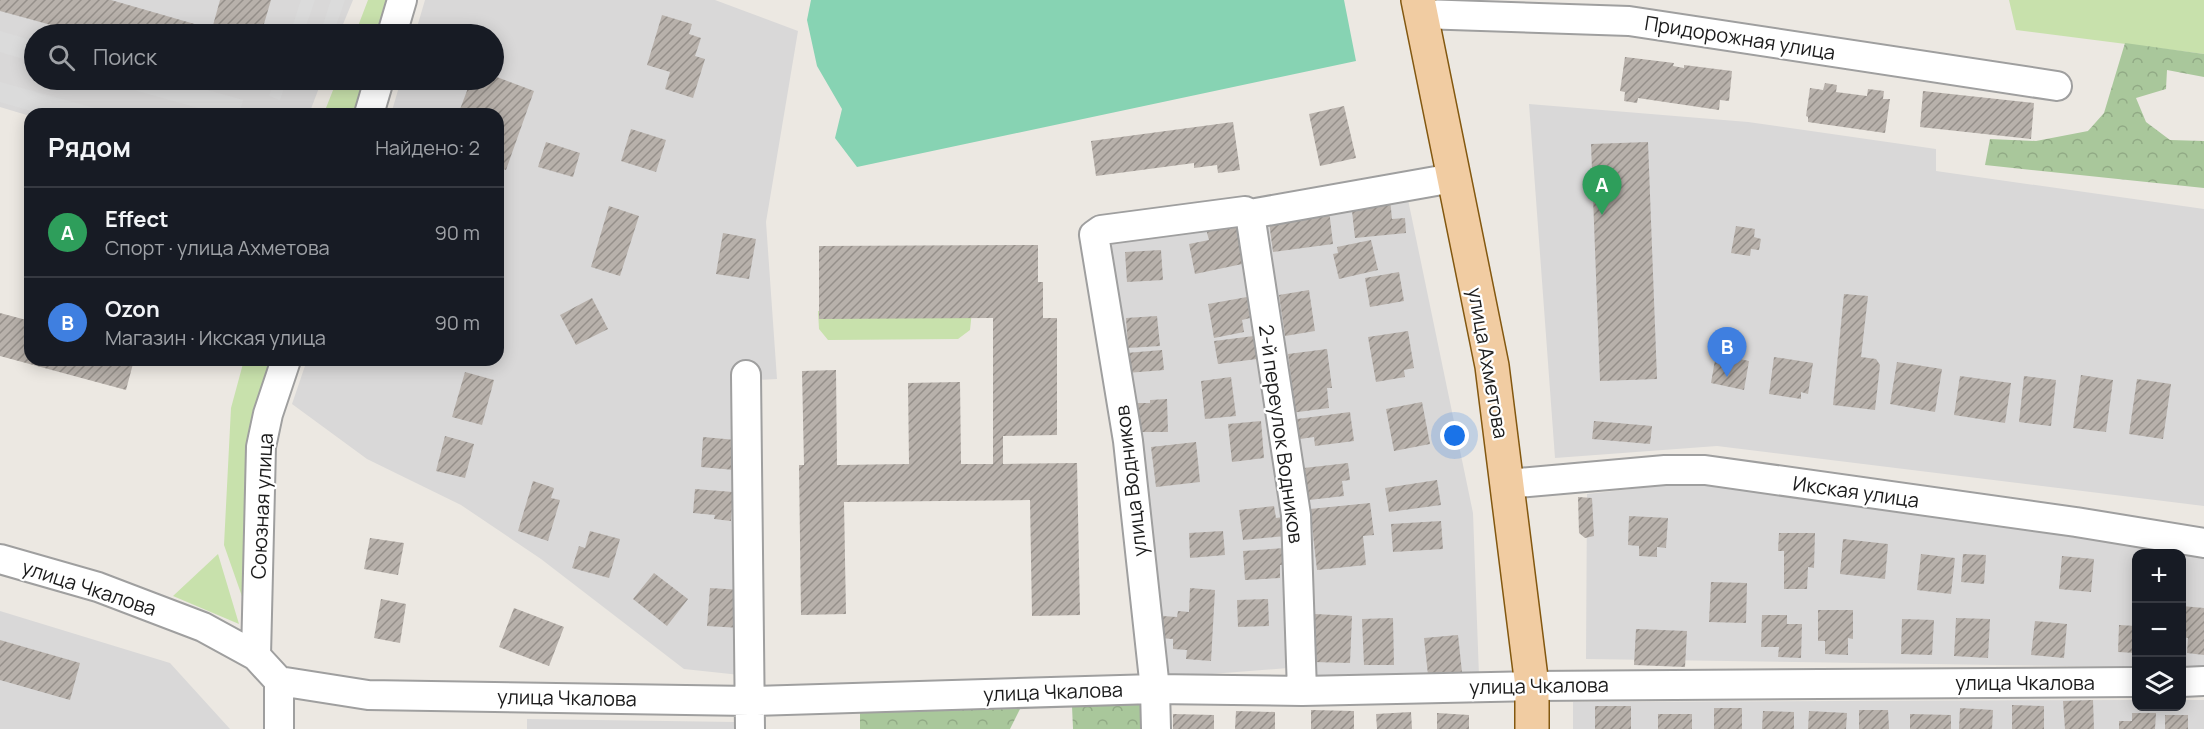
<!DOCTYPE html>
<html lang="ru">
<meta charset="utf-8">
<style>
body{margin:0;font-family:Manrope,sans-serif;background:#20242c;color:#f1f3f6}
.controls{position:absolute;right:18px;bottom:18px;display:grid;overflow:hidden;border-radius:12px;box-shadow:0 3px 15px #0003}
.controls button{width:54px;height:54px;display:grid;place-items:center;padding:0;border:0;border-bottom:2px solid #363941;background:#171b24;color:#f1f3f6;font:30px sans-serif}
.you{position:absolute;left:1455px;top:436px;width:21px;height:21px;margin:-15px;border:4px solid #fff;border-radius:50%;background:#1a73e8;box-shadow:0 0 0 9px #1a73e833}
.badge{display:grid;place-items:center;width:39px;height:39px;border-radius:50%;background:#b45309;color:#fff;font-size:20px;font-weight:700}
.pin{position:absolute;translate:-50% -50px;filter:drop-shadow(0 2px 3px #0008)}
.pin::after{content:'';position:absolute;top:32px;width:21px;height:18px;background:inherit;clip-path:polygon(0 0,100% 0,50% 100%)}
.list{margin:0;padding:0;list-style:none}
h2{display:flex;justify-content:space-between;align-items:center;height:78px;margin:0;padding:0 24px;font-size:26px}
h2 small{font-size:20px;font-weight:400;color:#9ea1a6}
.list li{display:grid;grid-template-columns:39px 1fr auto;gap:18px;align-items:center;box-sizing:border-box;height:90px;padding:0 24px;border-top:2px solid #363941}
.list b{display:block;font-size:22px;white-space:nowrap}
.list p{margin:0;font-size:20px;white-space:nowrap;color:#9ea1a6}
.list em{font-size:20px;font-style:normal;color:#9ea1a6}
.icon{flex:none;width:33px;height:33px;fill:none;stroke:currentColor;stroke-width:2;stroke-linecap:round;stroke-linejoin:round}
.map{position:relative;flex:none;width:2204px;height:729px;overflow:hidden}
.search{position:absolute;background:#171b24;box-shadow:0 3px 15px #0003;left:24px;top:24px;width:480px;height:66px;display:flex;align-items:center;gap:15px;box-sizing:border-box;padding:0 21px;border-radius:33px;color:#9ea1a6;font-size:22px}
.panel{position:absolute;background:#171b24;box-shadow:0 3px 15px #0003;left:24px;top:108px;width:480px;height:258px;border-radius:18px}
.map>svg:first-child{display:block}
</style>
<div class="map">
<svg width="2204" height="729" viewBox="0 0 2204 729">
<defs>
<pattern id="forest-crowns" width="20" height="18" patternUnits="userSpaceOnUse" patternTransform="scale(1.5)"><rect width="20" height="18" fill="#a9c79b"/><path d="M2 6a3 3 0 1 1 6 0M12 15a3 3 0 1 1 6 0" fill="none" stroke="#91aa85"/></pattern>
<pattern id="building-hatch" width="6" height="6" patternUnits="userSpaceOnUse" patternTransform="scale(1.5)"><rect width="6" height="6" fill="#b8b1ab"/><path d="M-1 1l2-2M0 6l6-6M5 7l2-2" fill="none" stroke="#958f8a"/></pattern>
</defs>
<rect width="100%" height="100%" fill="#ece8e2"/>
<!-- residential -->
<path fill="#d9d8d8" d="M 0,0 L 353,0 L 339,34 L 34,34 L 34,80 L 322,80 L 309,114 L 30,114 L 30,116 L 0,107 Z
M 425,0 L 715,0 L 798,31 L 766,222 L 777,379 L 734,381 L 740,675 L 684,669 L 541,559 L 461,505 L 367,459 L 292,404 L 307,360 L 498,360 L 498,114 L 391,114 L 401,80 L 494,80 L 494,34 L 415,34 Z
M 1529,104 L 1748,122 L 1936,149 L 1936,171 L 2204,209 L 2204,506 L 1717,446 L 1555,458 Z
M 1406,190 L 1473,513 L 1479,676 L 1308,677 L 1259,217 Z
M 1245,218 L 1284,500 L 1288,668 L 1160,678 L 1103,239 Z
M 1692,482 L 2204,552 L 2204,668 L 2182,668 L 2182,554 L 2136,554 L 2136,667 L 1586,659 L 1587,494 Z
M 0,611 L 170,663 L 230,729 L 0,729 Z
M 2136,700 L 2136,706 L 2182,706 L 2182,700 L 2204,700 L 2204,729 L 1573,729 L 1573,702 Z
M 527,719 L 735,722 L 735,729 L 527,729 Z"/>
<!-- grass -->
<path fill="#c8e1ac" d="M 368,0 L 392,0 L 382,34 L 355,34 Z
M 2009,0 L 2204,0 L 2204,54 L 2016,30 Z
M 337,80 L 368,80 L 356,114 L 324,113 Z
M 818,311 L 972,311 L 970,330 L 958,339 L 828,340 L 819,329 Z
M 244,360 L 274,360 L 245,605 L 224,545 L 231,408 Z
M 218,554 L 239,624 L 173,596 Z"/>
<!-- forest -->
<path fill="url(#forest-crowns)" d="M 2125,43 L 2204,54 L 2204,77 L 2167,70 L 2166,89 L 2136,98 L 2146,122 L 2170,140 L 2204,141 L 2204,188 L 1985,165 L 1990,139 L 2036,141 L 2088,131 L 2104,113 Z
M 1140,705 L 1141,729 L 1073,729 L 1072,706 Z
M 1020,709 L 1010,729 L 860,729 L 860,711 Z"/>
<!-- pitch -->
<path fill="#87d3b3" d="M 811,0 L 1344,0 L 1356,61 L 857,167 L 835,138 L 842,109 L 817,66 L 807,20 Z"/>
<!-- parking -->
<path fill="#dbdbdb" d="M 301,0 L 315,0 L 303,34 L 290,34 Z
M 331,0 L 345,0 L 333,34 L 320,34 Z
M 0,31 L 34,41 L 34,62 L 0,52 Z
M 98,80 L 172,80 L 243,100 L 239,114 L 220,114 Z
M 274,80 L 287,80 L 280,100 L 269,96 Z
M 0,82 L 116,114 L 42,114 L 0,102 Z"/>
<!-- building -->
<path fill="url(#building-hatch)" d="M 0,0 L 111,0 L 212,29 L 220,0 L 271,0 L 261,34 L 84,34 L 0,11 Z
M 662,15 L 692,24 L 689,34 L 701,38 L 695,56 L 705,59 L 693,98 L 665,89 L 670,72 L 647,65 Z
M 1625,57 L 1674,63 L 1673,66 L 1684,68 L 1684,65 L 1732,71 L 1729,101 L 1720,100 L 1719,110 L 1638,98 L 1637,103 L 1624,101 L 1625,92 L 1620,91 Z
M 494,76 L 534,91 L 506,170 L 498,167 L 498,114 L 459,112 L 471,80 L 494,80 Z
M 1825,83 L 1837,85 L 1836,92 L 1867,96 L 1868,89 L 1884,91 L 1883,99 L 1890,99 L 1885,133 L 1808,122 L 1808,117 L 1806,116 L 1810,88 L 1823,90 Z
M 1923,91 L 2034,103 L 2031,139 L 1920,127 Z
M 1344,106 L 1356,158 L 1320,166 L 1309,114 Z
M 1233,122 L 1240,170 L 1218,173 L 1217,165 L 1194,168 L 1194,163 L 1096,176 L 1091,141 Z
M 631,129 L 666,140 L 656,172 L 621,161 Z
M 546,142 L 580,153 L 573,177 L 538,167 Z
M 1648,142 L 1657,379 L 1600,381 L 1591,144 Z
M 1390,199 L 1392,219 L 1405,218 L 1406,233 L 1355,238 L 1351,202 Z
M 609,206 L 639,216 L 620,276 L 591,267 Z
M 1329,210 L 1333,244 L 1273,252 L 1269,222 Z
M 1239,222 L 1247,263 L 1195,274 L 1189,244 L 1209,240 L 1206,229 Z
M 1736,226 L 1755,229 L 1754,237 L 1761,239 L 1759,250 L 1751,249 L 1750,256 L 1731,253 Z
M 723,233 L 756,239 L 749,279 L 716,274 Z
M 1371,240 L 1378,270 L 1339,279 L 1333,254 L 1338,253 L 1337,247 Z
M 1038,245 L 1038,282 L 1043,282 L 1043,318 L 1057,318 L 1057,435 L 1003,436 L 1003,464 L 1077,463 L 1080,615 L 1032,616 L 1030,500 L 844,502 L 846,614 L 801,615 L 799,465 L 804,465 L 802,371 L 836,370 L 837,465 L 909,464 L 908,383 L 960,382 L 961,464 L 993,464 L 993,318 L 819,319 L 819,246 Z
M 1161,250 L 1163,280 L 1127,282 L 1125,252 Z
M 1399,272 L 1404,301 L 1370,307 L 1365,278 Z
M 1309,290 L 1315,331 L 1285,336 L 1279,295 Z
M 1844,294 L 1868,296 L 1861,357 L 1876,359 L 1880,365 L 1875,410 L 1833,405 Z
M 1247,297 L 1250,318 L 1242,320 L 1244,332 L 1214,338 L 1208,304 Z
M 592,298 L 608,329 L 576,345 L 560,315 Z
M 0,313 L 30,321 L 30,360 L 134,360 L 126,390 L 0,356 Z
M 1157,316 L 1160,346 L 1128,348 L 1126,318 Z
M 1408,331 L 1414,368 L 1404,370 L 1405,377 L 1376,382 L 1368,337 Z
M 1254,336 L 1257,359 L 1218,364 L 1214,341 Z
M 1327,349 L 1332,388 L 1327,388 L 1329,408 L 1290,413 L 1288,395 L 1293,395 L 1288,354 Z
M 1162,350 L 1164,370 L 1127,373 L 1126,353 Z
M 1716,354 L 1749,361 L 1744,390 L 1711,383 Z
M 1774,357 L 1813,363 L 1808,394 L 1801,392 L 1801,399 L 1769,394 Z
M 1897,362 L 1942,369 L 1935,412 L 1890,404 Z
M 465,372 L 494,380 L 482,425 L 452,417 Z
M 2081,375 L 2113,380 L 2106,432 L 2073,428 Z
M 1960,376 L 2011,383 L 2005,423 L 1954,415 Z
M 2024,376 L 2056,380 L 2051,426 L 2019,422 Z
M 1231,377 L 1236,416 L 1205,419 L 1201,381 Z
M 2137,379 L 2171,384 L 2163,439 L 2129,434 Z
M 1167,399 L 1168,432 L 1132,432 L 1132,403 L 1150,403 L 1150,400 Z
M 1422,402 L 1430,444 L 1394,451 L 1386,409 Z
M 1350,412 L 1354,441 L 1315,446 L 1314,437 L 1300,439 L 1297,419 Z
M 1261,421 L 1264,458 L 1232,462 L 1228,424 Z
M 1594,421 L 1652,426 L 1650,444 L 1592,439 Z
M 445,436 L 474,444 L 465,478 L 436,471 Z
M 703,437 L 736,440 L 734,470 L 701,467 Z
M 1196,442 L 1200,482 L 1156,487 L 1151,447 Z
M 1348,463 L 1350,480 L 1342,481 L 1344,496 L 1309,500 L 1304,468 Z
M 1437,480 L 1441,505 L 1389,512 L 1385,488 Z
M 533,481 L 554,488 L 551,498 L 560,500 L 548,541 L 518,531 Z
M 695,489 L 733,492 L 731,521 L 714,519 L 715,515 L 693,513 Z
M 1578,497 L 1592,498 L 1594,536 L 1585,538 L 1579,533 Z
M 1370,503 L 1374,535 L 1363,536 L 1366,565 L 1317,570 L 1310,509 Z
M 1274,506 L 1276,518 L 1283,517 L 1285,536 L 1243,540 L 1239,510 Z
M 1629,516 L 1668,518 L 1666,548 L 1657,547 L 1657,557 L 1639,556 L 1639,546 L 1628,545 Z
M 1441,521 L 1443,549 L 1393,552 L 1391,524 Z
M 590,531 L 620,539 L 609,578 L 572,568 L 579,546 L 585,548 Z
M 1223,531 L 1225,555 L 1190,558 L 1189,533 Z
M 1779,533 L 1815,533 L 1814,568 L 1808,567 L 1807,589 L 1784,589 L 1784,551 L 1778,551 Z
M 370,538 L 404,543 L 398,575 L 364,569 Z
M 1843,539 L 1888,544 L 1885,579 L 1840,574 Z
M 2151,545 L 2167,548 L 2166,554 L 2150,554 Z
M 1285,548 L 1286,565 L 1280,565 L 1280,578 L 1245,580 L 1243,551 Z
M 1921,554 L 1955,558 L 1951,594 L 1917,590 Z
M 1963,554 L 1986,555 L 1984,584 L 1961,582 Z
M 2062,556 L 2094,559 L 2091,592 L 2059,589 Z
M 654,573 L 688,599 L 667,626 L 633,599 Z
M 1711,582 L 1747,583 L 1746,623 L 1709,622 Z
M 710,588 L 743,590 L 741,628 L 707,626 Z
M 1190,588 L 1215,590 L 1211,661 L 1186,659 L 1187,650 L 1173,649 L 1173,639 L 1160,638 L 1162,616 L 1177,617 L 1178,611 L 1189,612 Z
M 381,599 L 406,604 L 400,643 L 374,638 Z
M 1268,599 L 1269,626 L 1238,627 L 1237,600 Z
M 2182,606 L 2204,608 L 2204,655 L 2187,653 L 2188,638 L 2182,637 Z
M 514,608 L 564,627 L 549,666 L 499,647 Z
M 1818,610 L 1853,610 L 1853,639 L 1848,638 L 1848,655 L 1825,654 L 1825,641 L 1818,641 Z
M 1315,614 L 1352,616 L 1350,663 L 1313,662 Z
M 1762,615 L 1787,615 L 1787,624 L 1802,624 L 1801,658 L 1778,657 L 1779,647 L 1761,647 Z
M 1393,618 L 1394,665 L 1364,665 L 1362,619 Z
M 1956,618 L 1990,619 L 1988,658 L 1954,656 Z
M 1902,619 L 1934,620 L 1932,655 L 1901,654 Z
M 2035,621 L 2067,624 L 2064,658 L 2031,655 Z
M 2119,625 L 2136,626 L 2136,653 L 2118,652 Z
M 1636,629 L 1687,631 L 1685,667 L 1634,665 Z
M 1458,635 L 1462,672 L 1428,675 L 1424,638 Z
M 0,640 L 80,663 L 70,700 L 0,680 Z
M 2093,700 L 2094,729 L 2065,729 L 2063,701 Z
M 2012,705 L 2044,706 L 2044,729 L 2012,729 Z
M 1595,706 L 1631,706 L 1631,729 L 1595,729 Z
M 1714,708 L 1742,708 L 1742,729 L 1714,729 Z
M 1960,708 L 1993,710 L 1992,729 L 1959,729 Z
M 1311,710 L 1354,711 L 1354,729 L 1311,729 Z
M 1859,710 L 1888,710 L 1889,729 L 1859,729 Z
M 1236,711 L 1275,712 L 1275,729 L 1235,729 Z
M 1763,711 L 1794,712 L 1794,729 L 1762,729 Z
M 1809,711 L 1847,713 L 1846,729 L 1808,729 Z
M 1411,712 L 1412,729 L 1377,729 L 1376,714 Z
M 1437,713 L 1469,715 L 1469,729 L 1437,729 Z
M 2132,713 L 2156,713 L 2155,729 L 2119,729 L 2119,721 L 2132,721 Z
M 1173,714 L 1214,715 L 1214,729 L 1173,729 Z
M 1658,714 L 1692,714 L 1692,729 L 1658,729 Z
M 1910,714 L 1951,715 L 1951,729 L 1910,729 Z
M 2165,715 L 2188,715 L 2188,729 L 2165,729 Z"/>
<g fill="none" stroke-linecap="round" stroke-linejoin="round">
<!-- minor casing -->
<g stroke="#9f9f9f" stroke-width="32">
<path id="minor" d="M 1421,14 L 1629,21 L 2057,86
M 392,34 L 402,0
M 369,114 L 379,80
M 1250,214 L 1296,515 L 1302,691
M 746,375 L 750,729
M 1507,484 L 1665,470 L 1705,470 L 2076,522 L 2204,543
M 0,559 L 98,587 L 203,627 L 256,656 L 279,681 L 368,695 L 750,701 L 1155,689 L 1302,691 L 1532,686 L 2136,682
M 256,656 L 261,447 L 268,414 L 286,360
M 279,681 L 279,729
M 2182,682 L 2204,681
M 1156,729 L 1155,689 L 1128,441 L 1094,235 L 1101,230 L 1245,211 L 1250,214 L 1453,178"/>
</g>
<!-- major casing -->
<g stroke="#835810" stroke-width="36">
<path id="major" d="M 1418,0 L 1492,366 L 1532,686 L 1532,729"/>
</g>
<!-- minor -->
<use href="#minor" stroke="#fff" stroke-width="28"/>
<!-- major -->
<use href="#major" stroke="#f1cca2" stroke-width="33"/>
</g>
<g text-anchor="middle" stroke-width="4.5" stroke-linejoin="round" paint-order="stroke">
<!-- street labels -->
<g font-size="20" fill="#1b1b1b" stroke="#fff">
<text transform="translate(1740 38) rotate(9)" y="7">Придорожная улица</text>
<text transform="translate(1488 363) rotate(80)" y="7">улица Ахметова</text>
<text transform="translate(1281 434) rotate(82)" y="7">2-й переулок Водников</text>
<text transform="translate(1131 481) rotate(-97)" y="7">улица Водников</text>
<text transform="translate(1856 492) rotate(8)" y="7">Икская улица</text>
<text transform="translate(262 506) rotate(-87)" y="7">Союзная улица</text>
<text transform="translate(89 588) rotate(18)" y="7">улица Чкалова</text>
<text x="2025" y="690">улица Чкалова</text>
<text transform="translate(1539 686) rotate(-1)" y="7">улица Чкалова</text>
<text transform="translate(1053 692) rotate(-2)" y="7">улица Чкалова</text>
<text transform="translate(567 698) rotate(1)" y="7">улица Чкалова</text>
</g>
</g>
</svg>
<div class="controls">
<button>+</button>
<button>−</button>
<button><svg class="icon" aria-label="layers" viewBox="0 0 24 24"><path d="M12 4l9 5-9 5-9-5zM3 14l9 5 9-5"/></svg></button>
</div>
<div class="you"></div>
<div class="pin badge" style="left:1602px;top:215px;background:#2e9e5b">A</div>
<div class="pin badge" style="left:1727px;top:377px;background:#3f7fe0">B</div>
<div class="search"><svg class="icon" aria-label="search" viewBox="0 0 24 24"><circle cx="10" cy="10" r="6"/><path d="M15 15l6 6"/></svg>Поиск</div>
<section class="panel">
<h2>Рядом<small>Найдено: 2</small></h2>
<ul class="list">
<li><span class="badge" style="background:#2e9e5b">A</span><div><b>Effect</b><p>Спорт · улица Ахметова</p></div><em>90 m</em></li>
<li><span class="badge" style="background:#3f7fe0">B</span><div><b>Ozon</b><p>Магазин · Икская улица</p></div><em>90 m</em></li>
</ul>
</section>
</div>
